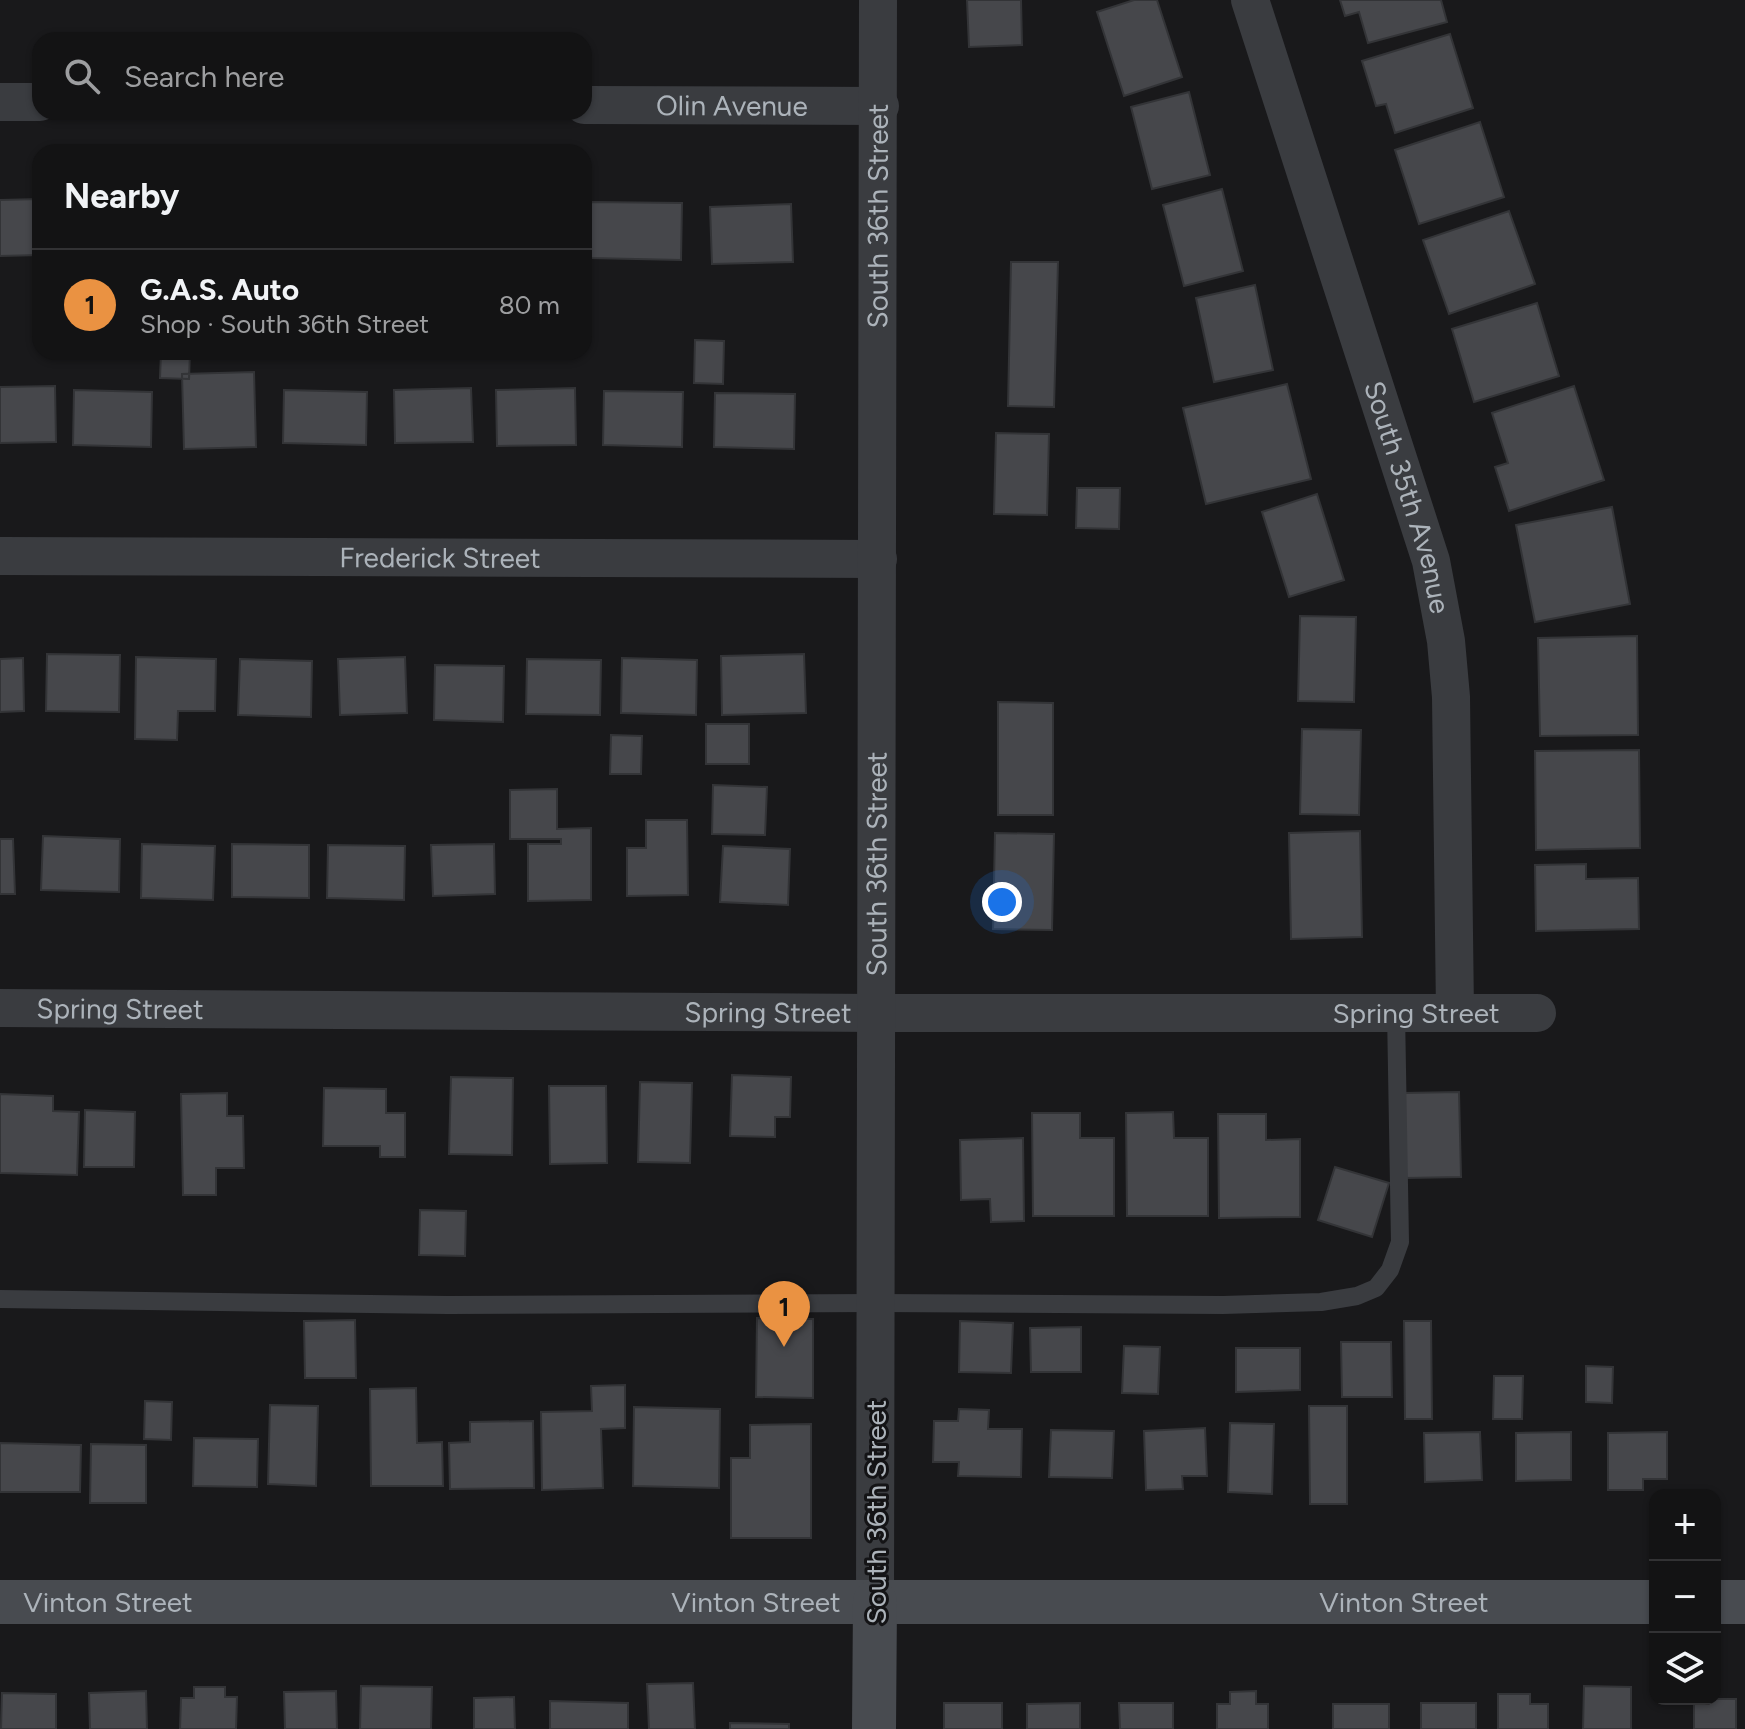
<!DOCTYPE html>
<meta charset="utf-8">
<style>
body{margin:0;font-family:Figtree,sans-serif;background:#202022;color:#f1f3f6}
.controls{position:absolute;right:24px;bottom:24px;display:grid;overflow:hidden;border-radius:16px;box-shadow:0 2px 6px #0004}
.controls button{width:72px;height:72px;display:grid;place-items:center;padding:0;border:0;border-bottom:2px solid #323234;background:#131314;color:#f1f3f6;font:40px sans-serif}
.you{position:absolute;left:1002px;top:902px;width:28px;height:28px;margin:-20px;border:6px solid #fff;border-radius:50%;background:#1a73e8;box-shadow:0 0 0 12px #1a73e833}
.badge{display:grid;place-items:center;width:52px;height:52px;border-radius:50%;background:#ea9242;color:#111;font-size:26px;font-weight:700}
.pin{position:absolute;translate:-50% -66px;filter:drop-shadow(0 2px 4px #0008)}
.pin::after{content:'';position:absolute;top:42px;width:28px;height:24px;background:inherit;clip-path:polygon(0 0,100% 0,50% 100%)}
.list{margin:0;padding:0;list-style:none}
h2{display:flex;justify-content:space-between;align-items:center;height:104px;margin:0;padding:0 32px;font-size:34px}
h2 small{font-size:26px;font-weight:400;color:#9d9ea0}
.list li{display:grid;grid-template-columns:52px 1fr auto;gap:24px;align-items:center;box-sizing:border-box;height:112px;padding:0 32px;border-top:2px solid #323234}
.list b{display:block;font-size:30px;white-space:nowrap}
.list p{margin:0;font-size:26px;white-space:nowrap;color:#9d9ea0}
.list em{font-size:26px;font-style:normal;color:#9d9ea0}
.icon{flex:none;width:44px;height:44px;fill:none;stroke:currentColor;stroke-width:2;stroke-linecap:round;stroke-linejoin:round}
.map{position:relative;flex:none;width:1745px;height:1729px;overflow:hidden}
.search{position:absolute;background:#131314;box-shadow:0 2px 6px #0004;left:32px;top:32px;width:560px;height:88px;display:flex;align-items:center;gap:20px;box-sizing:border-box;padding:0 28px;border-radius:24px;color:#9d9ea0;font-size:30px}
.panel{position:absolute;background:#131314;box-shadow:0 2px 6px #0004;left:32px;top:144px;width:560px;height:216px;border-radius:24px}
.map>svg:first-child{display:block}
</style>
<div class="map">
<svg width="1745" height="1729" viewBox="0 0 1745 1729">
<rect width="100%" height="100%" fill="#19191b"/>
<!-- building -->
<path fill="#46474b" stroke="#333437" stroke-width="2" d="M 967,0 L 1021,0 L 1022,45 L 969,47 Z
M 1134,0 L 1157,0 L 1182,77 L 1124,96 L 1097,12 Z
M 1340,0 L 1441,0 L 1447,22 L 1368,43 L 1359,12 L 1345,16 Z
M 1450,34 L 1473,108 L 1395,133 L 1386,104 L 1376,106 L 1362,61 Z
M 1189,92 L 1210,175 L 1152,189 L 1131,107 Z
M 1480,122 L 1504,197 L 1419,224 L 1395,150 Z
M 1222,189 L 1243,271 L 1184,286 L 1163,205 Z
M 40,199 L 40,255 L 0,256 L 0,200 Z
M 591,202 L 682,203 L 681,260 L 590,258 Z
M 791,204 L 793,262 L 712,264 L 710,207 Z
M 1509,211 L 1535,284 L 1449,314 L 1423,240 Z
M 1011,262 L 1058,262 L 1054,407 L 1008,406 Z
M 1255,285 L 1273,370 L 1214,382 L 1196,298 Z
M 1537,303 L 1559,376 L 1474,402 L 1452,329 Z
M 695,340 L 724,341 L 723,384 L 694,383 Z
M 161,352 L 190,352 L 189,379 L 160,378 Z
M 254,372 L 256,447 L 184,449 L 182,374 Z
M 1287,384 L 1311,479 L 1206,504 L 1183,408 Z
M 55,386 L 56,442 L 0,443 L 0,387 Z
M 1574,386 L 1604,480 L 1509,511 L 1495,467 L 1508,463 L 1492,413 Z
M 471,388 L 473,442 L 395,443 L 394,390 Z
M 575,388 L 576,445 L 497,446 L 496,390 Z
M 74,390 L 152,392 L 151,447 L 73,445 Z
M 284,390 L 367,392 L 366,445 L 283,443 Z
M 604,391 L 683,392 L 682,447 L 603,445 Z
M 715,393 L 795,394 L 794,449 L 714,447 Z
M 996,433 L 1049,434 L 1047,515 L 994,514 Z
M 1077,488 L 1120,488 L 1119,529 L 1076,528 Z
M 1317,494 L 1344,580 L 1289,597 L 1262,512 Z
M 1612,507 L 1630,604 L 1535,622 L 1516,525 Z
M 1300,616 L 1356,617 L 1354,702 L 1298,701 Z
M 1637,636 L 1638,735 L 1540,736 L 1538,638 Z
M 47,654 L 120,655 L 119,712 L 46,711 Z
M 804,654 L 806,713 L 722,715 L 721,656 Z
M 136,657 L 216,659 L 215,711 L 178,711 L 177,740 L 135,739 Z
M 405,657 L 407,713 L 340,715 L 338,659 Z
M 23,658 L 24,711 L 0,712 L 0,659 Z
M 622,658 L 697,660 L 696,715 L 621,713 Z
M 240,659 L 312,661 L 311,717 L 238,715 Z
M 527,659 L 601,660 L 600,715 L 526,714 Z
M 435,665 L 504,666 L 503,722 L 434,720 Z
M 998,702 L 1053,703 L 1053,815 L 998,815 Z
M 706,724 L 749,724 L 749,764 L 706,764 Z
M 1302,729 L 1361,730 L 1359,815 L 1300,814 Z
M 611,735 L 642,736 L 641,774 L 610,774 Z
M 1639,750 L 1640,848 L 1536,850 L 1535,751 Z
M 713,785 L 767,787 L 765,835 L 712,834 Z
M 557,789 L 557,829 L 591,828 L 591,900 L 528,901 L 528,844 L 561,844 L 561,839 L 510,839 L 510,790 Z
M 646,820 L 687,820 L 688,895 L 627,896 L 627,848 L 646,848 Z
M 1360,831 L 1362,937 L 1291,939 L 1289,833 Z
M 995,833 L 1054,834 L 1052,930 L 993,929 Z
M 43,836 L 120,839 L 119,892 L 41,890 Z
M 0,839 L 13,839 L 15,894 L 0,894 Z
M 142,844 L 215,846 L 213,900 L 141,898 Z
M 232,844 L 309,845 L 309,898 L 232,897 Z
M 494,844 L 495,894 L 433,896 L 431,845 Z
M 328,845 L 405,846 L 404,900 L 327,898 Z
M 723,846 L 790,849 L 788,905 L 720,902 Z
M 1586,864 L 1586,879 L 1638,878 L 1639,929 L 1536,931 L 1535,865 Z
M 732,1075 L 791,1077 L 790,1117 L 775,1117 L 775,1137 L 730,1136 Z
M 451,1077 L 513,1078 L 512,1155 L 449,1154 Z
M 640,1082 L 692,1083 L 690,1163 L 638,1162 Z
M 549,1086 L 606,1086 L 607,1163 L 550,1164 Z
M 324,1088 L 386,1089 L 386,1113 L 405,1113 L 405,1157 L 380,1157 L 380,1146 L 323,1146 Z
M 1459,1092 L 1461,1177 L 1406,1178 L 1404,1093 Z
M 227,1093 L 227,1116 L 243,1116 L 244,1168 L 216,1168 L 216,1195 L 183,1195 L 181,1094 Z
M 0,1094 L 53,1096 L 53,1111 L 79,1112 L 77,1175 L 0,1173 Z
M 85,1110 L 135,1112 L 134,1167 L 84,1167 Z
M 1173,1112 L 1174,1138 L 1208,1138 L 1208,1216 L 1127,1216 L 1126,1113 Z
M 1032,1113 L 1080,1113 L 1080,1138 L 1114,1138 L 1114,1216 L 1033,1216 Z
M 1218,1114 L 1266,1114 L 1266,1140 L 1300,1139 L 1300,1217 L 1219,1218 Z
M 1023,1138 L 1024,1221 L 991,1222 L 990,1199 L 961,1200 L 960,1140 Z
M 1335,1167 L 1389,1183 L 1372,1237 L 1318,1220 Z
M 420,1210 L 466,1211 L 465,1256 L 419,1255 Z
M 757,1318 L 813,1319 L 813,1398 L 756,1397 Z
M 355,1320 L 356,1378 L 305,1378 L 304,1321 Z
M 960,1321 L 1013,1323 L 1011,1373 L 959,1372 Z
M 1404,1321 L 1431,1321 L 1432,1419 L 1405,1419 Z
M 1081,1327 L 1081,1372 L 1031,1372 L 1030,1328 Z
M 1341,1342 L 1391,1342 L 1392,1397 L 1342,1397 Z
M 1124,1346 L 1160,1347 L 1158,1394 L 1122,1393 Z
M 1236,1348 L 1300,1348 L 1300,1390 L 1236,1392 Z
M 1586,1366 L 1613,1367 L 1612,1403 L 1586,1402 Z
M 1494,1376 L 1523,1376 L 1522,1419 L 1493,1419 Z
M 625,1385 L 625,1428 L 601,1429 L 603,1488 L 542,1490 L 541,1412 L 592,1411 L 591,1386 Z
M 416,1388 L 417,1443 L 442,1442 L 443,1486 L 371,1486 L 370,1389 Z
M 145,1401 L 172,1402 L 171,1440 L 144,1439 Z
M 270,1405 L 318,1406 L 316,1486 L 268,1484 Z
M 1309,1406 L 1347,1406 L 1347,1504 L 1310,1504 Z
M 634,1407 L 720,1409 L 719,1488 L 633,1486 Z
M 959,1409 L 989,1410 L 988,1429 L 1022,1429 L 1021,1477 L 958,1476 L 959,1462 L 933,1462 L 934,1421 L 958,1421 Z
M 533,1421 L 534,1488 L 450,1489 L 449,1443 L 470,1442 L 470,1422 Z
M 1230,1423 L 1274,1424 L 1272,1494 L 1228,1492 Z
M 811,1424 L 811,1538 L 731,1538 L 731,1458 L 750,1458 L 750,1425 Z
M 1205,1428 L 1207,1476 L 1182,1476 L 1183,1489 L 1146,1490 L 1144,1431 Z
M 1051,1430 L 1114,1431 L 1112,1478 L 1049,1477 Z
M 1480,1432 L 1482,1480 L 1425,1482 L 1424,1433 Z
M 1571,1432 L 1571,1480 L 1516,1481 L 1516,1433 Z
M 1667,1432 L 1667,1479 L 1643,1479 L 1643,1490 L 1608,1490 L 1608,1433 Z
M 194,1438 L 258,1439 L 257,1487 L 193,1486 Z
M 0,1443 L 81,1445 L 80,1492 L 0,1492 Z
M 91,1444 L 146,1445 L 146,1503 L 90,1503 Z
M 693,1683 L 695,1729 L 649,1729 L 647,1684 Z
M 361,1686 L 432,1687 L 431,1729 L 360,1729 Z
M 1584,1686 L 1631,1687 L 1631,1729 L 1583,1729 Z
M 194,1687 L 225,1687 L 225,1697 L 237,1697 L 236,1729 L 180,1729 L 181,1698 L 194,1698 Z
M 146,1691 L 147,1729 L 90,1729 L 89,1693 Z
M 336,1691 L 337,1729 L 285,1729 L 284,1692 Z
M 1256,1691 L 1256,1704 L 1268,1704 L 1268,1729 L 1217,1729 L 1217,1704 L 1230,1704 L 1230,1692 Z
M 2,1693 L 56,1694 L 56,1729 L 1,1729 Z
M 1498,1694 L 1530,1694 L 1530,1704 L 1548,1704 L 1548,1729 L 1498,1729 Z
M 514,1697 L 515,1729 L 474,1729 L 474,1698 Z
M 1694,1699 L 1736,1699 L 1736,1729 L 1694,1729 Z
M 550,1701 L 628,1703 L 628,1729 L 550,1729 Z
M 944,1703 L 1002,1703 L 1002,1729 L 944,1729 Z
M 1080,1703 L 1080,1729 L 1027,1729 L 1027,1704 Z
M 1119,1703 L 1173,1703 L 1173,1729 L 1120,1729 Z
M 1421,1703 L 1476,1703 L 1476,1729 L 1421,1729 Z
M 1333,1704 L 1389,1704 L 1389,1729 L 1333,1729 Z
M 730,1723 L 789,1724 L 789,1729 L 730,1729 Z"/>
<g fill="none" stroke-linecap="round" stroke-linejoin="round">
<!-- lane -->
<path stroke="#3a3c40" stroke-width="18" d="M 0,1299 L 448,1305 L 877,1303 L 1223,1305 L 1321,1302 L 1357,1296 L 1376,1288 L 1390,1270 L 1400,1242 L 1396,1012"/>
<!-- street -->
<g stroke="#3a3c40" stroke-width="38">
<path id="s1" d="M 1250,0 L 1431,561 L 1446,641 L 1451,697 L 1455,1012"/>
<path d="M 0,102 L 40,102"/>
<path id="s2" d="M 584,105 L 880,106"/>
<path id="s3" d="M 0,556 L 878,559"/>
<path id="s4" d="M 0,1008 L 878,1013 L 1537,1013"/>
<path id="s5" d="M 875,1602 L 878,0"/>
</g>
<!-- secondary -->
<g stroke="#484b50" stroke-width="44">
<path id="s6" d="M 0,1602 L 1655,1602"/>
<path d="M 1715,1602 L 1745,1602"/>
<path d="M 874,1729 L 875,1602"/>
</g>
</g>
<g text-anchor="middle" stroke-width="6" stroke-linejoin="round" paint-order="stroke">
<!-- street labels -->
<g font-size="28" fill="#acb3ba" stroke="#141416">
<text dy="10" stroke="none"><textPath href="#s2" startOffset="148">Olin Avenue</textPath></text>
<text dy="10" stroke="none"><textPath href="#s5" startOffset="1386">South 36th Street</textPath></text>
<text dy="10" stroke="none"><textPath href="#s1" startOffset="522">South 35th Avenue</textPath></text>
<text dy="10" stroke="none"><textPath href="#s3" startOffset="440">Frederick Street</textPath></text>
<text dy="10" stroke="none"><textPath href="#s5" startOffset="738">South 36th Street</textPath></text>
<text dy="10" stroke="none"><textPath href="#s4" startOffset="120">Spring Street</textPath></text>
<text dy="10" stroke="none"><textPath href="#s4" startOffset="768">Spring Street</textPath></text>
<text dy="10" stroke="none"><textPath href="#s4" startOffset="1416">Spring Street</textPath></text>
<text transform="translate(876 1512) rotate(-90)" y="10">South 36th Street</text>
<text dy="10" stroke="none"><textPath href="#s6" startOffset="108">Vinton Street</textPath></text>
<text dy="10" stroke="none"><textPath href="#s6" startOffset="756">Vinton Street</textPath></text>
<text dy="10" stroke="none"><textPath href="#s6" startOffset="1404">Vinton Street</textPath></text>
</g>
</g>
</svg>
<div class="controls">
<button>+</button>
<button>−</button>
<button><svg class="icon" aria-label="layers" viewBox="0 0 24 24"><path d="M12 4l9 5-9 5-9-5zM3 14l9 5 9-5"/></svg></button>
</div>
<div class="you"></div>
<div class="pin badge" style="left:784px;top:1347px">1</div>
<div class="search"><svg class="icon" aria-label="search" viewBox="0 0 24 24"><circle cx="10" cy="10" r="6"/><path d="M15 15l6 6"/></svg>Search here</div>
<section class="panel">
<h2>Nearby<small></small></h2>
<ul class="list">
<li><span class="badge">1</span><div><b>G.A.S. Auto</b><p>Shop · South 36th Street</p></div><em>80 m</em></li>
</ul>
</section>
</div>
